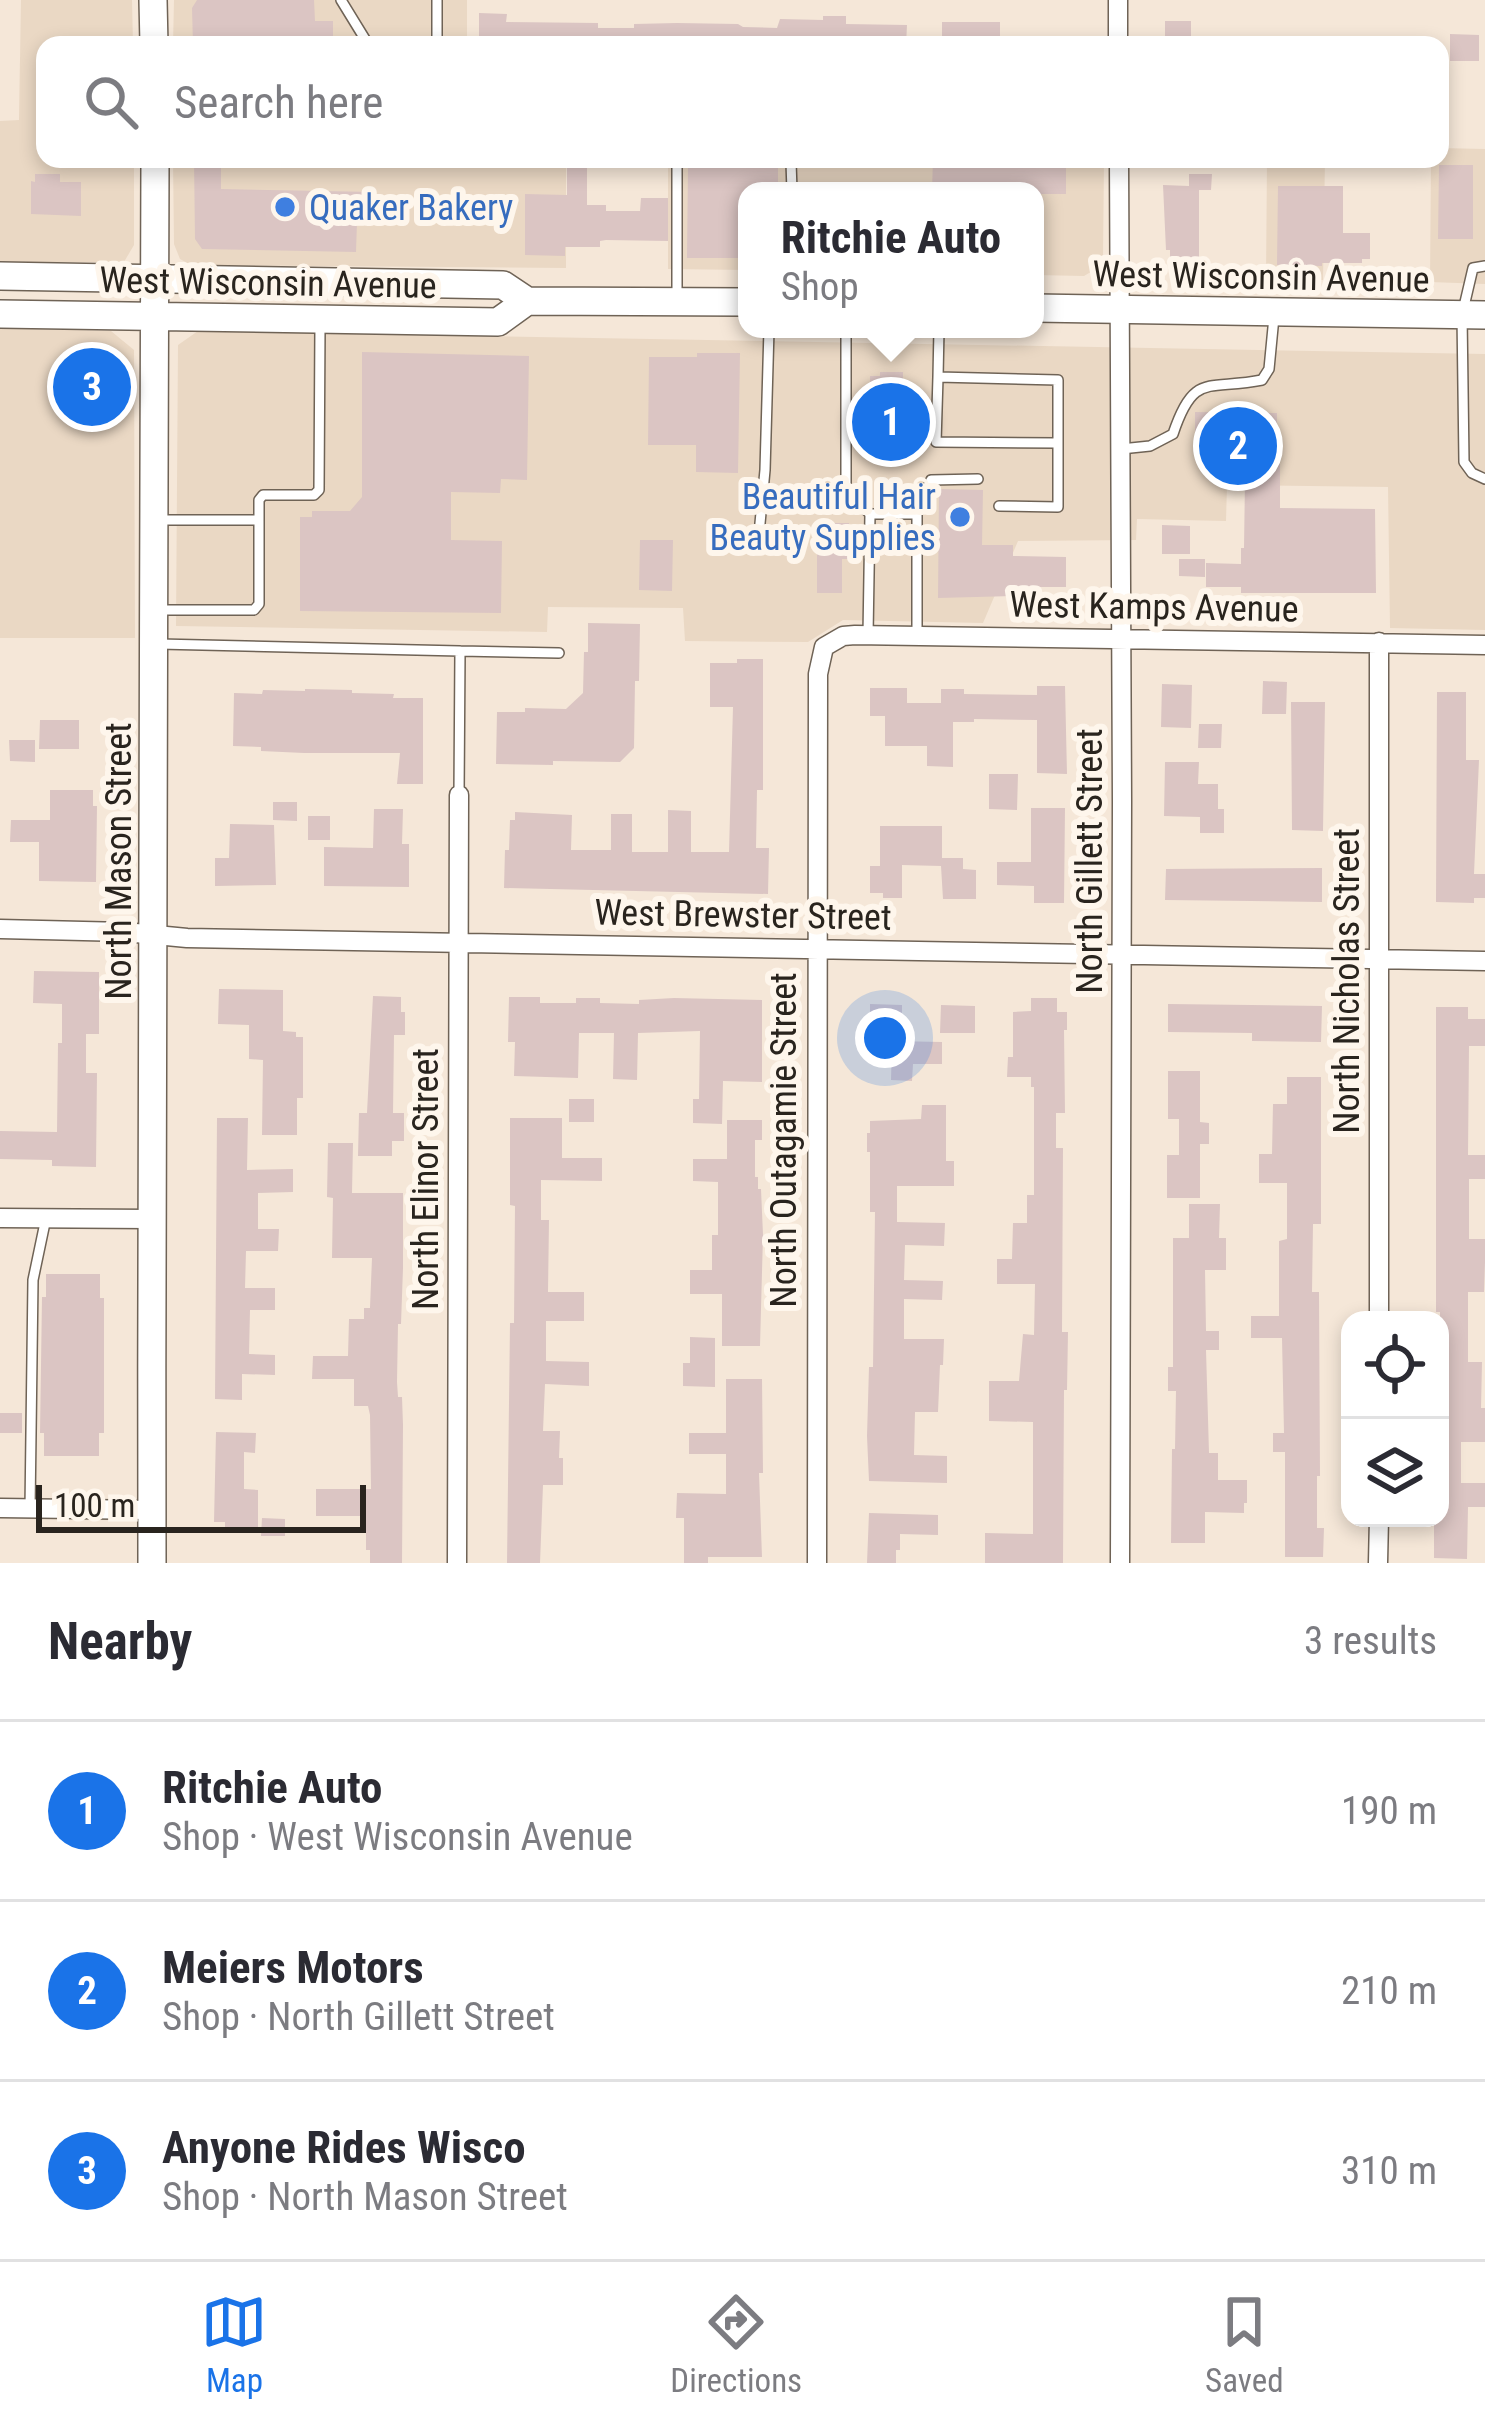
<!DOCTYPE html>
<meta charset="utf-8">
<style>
body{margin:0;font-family:"Roboto Condensed",sans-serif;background:#f2f2f3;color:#2b2b33}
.controls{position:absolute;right:36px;bottom:36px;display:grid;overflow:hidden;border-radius:24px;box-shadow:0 6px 18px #0003}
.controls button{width:108px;height:108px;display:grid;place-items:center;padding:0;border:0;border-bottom:3px solid #e1e1e2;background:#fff;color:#2b2b33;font:60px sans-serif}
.scale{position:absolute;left:36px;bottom:30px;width:330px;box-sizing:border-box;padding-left:12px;border:6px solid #29241e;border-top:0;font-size:33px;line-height:42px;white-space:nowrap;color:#29241e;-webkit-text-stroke:9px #fef6ec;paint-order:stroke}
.you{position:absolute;left:885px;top:1038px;width:42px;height:42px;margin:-30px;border:9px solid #fff;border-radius:50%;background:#1a73e8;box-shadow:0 0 0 18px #1a73e833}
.badge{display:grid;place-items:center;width:78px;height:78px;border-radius:50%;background:#1a73e8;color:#fff;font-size:39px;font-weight:700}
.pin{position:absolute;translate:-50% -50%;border:6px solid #fff;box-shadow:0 3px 12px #0006}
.popup{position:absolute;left:738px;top:182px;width:306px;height:156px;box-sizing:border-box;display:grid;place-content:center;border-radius:24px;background:#fff;filter:drop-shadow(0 3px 9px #0005);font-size:39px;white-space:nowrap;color:#7c7c81}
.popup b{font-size:45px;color:#2b2b33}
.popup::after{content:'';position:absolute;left:50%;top:100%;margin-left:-24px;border:24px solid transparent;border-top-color:#fff}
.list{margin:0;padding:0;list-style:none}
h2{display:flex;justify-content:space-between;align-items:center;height:156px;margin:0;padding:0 48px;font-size:51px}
h2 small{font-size:39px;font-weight:400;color:#7c7c81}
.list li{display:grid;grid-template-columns:78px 1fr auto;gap:36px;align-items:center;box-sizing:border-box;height:180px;padding:0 48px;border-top:3px solid #e1e1e2}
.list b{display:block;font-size:45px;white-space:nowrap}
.list p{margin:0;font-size:39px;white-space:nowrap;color:#7c7c81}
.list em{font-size:39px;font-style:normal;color:#7c7c81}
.icon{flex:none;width:66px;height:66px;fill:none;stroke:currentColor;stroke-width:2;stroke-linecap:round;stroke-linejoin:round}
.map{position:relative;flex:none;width:1485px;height:1563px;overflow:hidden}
.search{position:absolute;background:#fff;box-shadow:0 6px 18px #0003;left:36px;right:36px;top:36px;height:132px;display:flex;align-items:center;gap:30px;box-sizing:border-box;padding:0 42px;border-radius:24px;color:#7c7c81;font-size:45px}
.sheet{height:696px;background:#fff}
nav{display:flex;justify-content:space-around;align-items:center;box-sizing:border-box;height:168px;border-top:3px solid #e1e1e2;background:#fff;font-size:33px;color:#7c7c81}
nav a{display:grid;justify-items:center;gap:6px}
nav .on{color:#1a73e8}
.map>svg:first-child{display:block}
</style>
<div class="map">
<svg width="1485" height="1563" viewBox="0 0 1485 1563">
<rect width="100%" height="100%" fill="#f5e7d8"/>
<!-- built -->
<path fill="#ead8c4" d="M 21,0 L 132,0 L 133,45 L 45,45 L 45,159 L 134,159 L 134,245 L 124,262 L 0,262 L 0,121 L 19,120 Z
M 174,0 L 467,0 L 467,45 L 173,45 Z
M 1440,148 L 1485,149 L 1485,284 L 1430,282 L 1431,159 L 1440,159 Z
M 173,159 L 566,159 L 566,268 L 191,265 L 180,259 L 174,244 Z
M 668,159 L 1104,159 L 1103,259 L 1094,270 L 1084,276 L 1035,275 L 1035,191 L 747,191 L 747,270 L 668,269 Z
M 1267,159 L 1325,159 L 1323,280 L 1266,279 Z
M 0,328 L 111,331 L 134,350 L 135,638 L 0,638 Z
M 198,331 L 1485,354 L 1485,630 L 1390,628 L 1388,487 L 1227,485 L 1226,521 L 1137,519 L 1136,540 L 1018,541 L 983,623 L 843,620 L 808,642 L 685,641 L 683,608 L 548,607 L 547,632 L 176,626 L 178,345 Z"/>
<!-- building -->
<path fill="#dbc5c3" d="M 197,0 L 314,0 L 315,21 L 333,21 L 333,45 L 193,45 L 192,8 Z
M 479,13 L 507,14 L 506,22 L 598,23 L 598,28 L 634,28 L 634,24 L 677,23 L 738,24 L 743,27 L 777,28 L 780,19 L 823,20 L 823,16 L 846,16 L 846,24 L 907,25 L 906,45 L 479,45 Z
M 1165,21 L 1191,21 L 1191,45 L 1165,45 Z
M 942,22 L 1000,22 L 1000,45 L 942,45 Z
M 1450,34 L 1479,35 L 1479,61 L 1450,61 Z
M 194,159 L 221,159 L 221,189 L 376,192 L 376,222 L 357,222 L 356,252 L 202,249 L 195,239 Z
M 933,159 L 1066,160 L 1066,194 L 1035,194 L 1035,191 L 932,191 Z
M 567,163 L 587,163 L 587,205 L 606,205 L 606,211 L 640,211 L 641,198 L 668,198 L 668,241 L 606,240 L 600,241 L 600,247 L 565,247 L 565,256 L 525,255 L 525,194 L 567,195 Z
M 1439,165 L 1473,165 L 1473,239 L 1438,239 Z
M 688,168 L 778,168 L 778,191 L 747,191 L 747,258 L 687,258 Z
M 35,174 L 60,174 L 60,182 L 81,182 L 81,216 L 31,214 L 31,181 L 35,182 Z
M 1189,174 L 1212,174 L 1211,190 L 1199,190 L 1199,258 L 1170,258 L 1170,250 L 1166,250 L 1163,185 L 1189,186 Z
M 1278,186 L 1343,186 L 1343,233 L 1370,233 L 1370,259 L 1362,259 L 1362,263 L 1322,263 L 1322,266 L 1277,265 Z
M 362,352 L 529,356 L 527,480 L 501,479 L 500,493 L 451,492 L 451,540 L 502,541 L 501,613 L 300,611 L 300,517 L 312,517 L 312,511 L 350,511 L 362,497 Z
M 697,353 L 740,353 L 738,473 L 696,472 L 696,445 L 648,445 L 649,357 L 697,357 Z
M 70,357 L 116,358 L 115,416 L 69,415 Z
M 880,372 L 903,372 L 903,399 L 907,399 L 906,442 L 876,442 L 876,402 L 870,402 L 870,376 L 880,376 Z
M 1195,412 L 1277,413 L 1277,445 L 1280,445 L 1280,508 L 1375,509 L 1376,593 L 1241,593 L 1241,587 L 1206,587 L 1206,563 L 1241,564 L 1241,548 L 1244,548 L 1245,480 L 1229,480 L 1229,462 L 1199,461 L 1200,446 L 1195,446 Z
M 939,489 L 983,490 L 982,545 L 1013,545 L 1013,556 L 1066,557 L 1066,587 L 1013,587 L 1013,596 L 938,598 Z
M 817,523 L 849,523 L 848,559 L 842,559 L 842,593 L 817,593 Z
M 1162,525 L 1190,526 L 1190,554 L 1162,554 Z
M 640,540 L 673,540 L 672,591 L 639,590 Z
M 1179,559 L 1205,559 L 1205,577 L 1179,576 Z
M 588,623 L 640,624 L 639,681 L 635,681 L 634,748 L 620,762 L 553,761 L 553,765 L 496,764 L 497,712 L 525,712 L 525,708 L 566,709 L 583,693 L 584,652 L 588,652 Z
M 737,659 L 763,659 L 763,790 L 757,790 L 756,848 L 769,848 L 768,894 L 504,888 L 505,850 L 509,850 L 510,820 L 515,820 L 515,812 L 572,815 L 571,850 L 611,850 L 611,814 L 632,814 L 632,852 L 668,852 L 668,810 L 691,811 L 691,852 L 729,852 L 733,707 L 710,707 L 710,663 L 737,663 Z
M 1263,681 L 1287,682 L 1286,714 L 1262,714 Z
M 1162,684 L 1192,685 L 1191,728 L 1161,727 Z
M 1037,686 L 1065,686 L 1067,774 L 1037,773 L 1037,720 L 974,719 L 974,722 L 953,722 L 953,767 L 927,766 L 927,746 L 885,746 L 885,716 L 870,716 L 870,688 L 907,688 L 907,703 L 941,703 L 941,689 L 964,689 L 964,694 L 1037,695 Z
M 305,689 L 352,690 L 352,693 L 394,694 L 393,698 L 423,698 L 423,784 L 397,784 L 400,753 L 304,753 L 261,751 L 261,747 L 233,746 L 234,693 L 262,694 L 263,690 L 305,691 Z
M 1437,692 L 1466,692 L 1466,760 L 1479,760 L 1474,874 L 1485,874 L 1485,898 L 1474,898 L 1474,903 L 1436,902 Z
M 1291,702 L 1325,702 L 1323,831 L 1292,830 Z
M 40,720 L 79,720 L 79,749 L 39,749 Z
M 1199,724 L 1222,724 L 1221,748 L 1198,748 Z
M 9,740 L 35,740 L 35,762 L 10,761 Z
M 1165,762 L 1199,762 L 1198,784 L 1218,784 L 1218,809 L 1224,809 L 1224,833 L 1200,833 L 1200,817 L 1164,816 Z
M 989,774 L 1018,774 L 1017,810 L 989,809 Z
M 50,790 L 93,790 L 93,806 L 97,806 L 96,882 L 39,881 L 39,842 L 10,842 L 11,820 L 50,820 Z
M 273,802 L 297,802 L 297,821 L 273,820 Z
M 1031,808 L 1065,808 L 1064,903 L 1034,903 L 1034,886 L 997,885 L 997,862 L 1031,862 Z
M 374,809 L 403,809 L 402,844 L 409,844 L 409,887 L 324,886 L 324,847 L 373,848 Z
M 308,816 L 330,816 L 330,840 L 308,840 Z
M 230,824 L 274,825 L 276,885 L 215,886 L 215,858 L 229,858 Z
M 880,826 L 942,826 L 942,858 L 963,858 L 963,869 L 976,870 L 976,899 L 943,899 L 941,866 L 902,865 L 902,898 L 883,898 L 883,893 L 870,893 L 870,866 L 880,866 Z
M 1322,868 L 1322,902 L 1165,900 L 1166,869 Z
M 34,971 L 99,972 L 99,1034 L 86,1034 L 86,1073 L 97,1073 L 96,1167 L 52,1166 L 52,1160 L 0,1159 L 0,1131 L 57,1132 L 58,1043 L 62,1043 L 62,1004 L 33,1003 Z
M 219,989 L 283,990 L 283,1031 L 296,1032 L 296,1037 L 303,1037 L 303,1098 L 297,1098 L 297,1135 L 262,1135 L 263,1060 L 249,1059 L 249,1025 L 218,1024 Z
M 373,996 L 401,997 L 401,1012 L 405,1012 L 405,1035 L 394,1035 L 393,1113 L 404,1113 L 404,1141 L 392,1141 L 392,1156 L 358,1156 L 359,1113 L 367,1113 Z
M 509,997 L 540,997 L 540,1003 L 576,1003 L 576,998 L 600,998 L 600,1003 L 639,1004 L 639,1000 L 674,998 L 762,1000 L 762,1082 L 723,1081 L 722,1124 L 693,1123 L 693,1099 L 699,1099 L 700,1031 L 638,1033 L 637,1080 L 613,1079 L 614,1033 L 579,1033 L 578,1078 L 514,1076 L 515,1042 L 508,1042 Z
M 1031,998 L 1057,998 L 1057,1012 L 1067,1012 L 1067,1030 L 1064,1030 L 1065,1113 L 1056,1113 L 1056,1148 L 1063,1148 L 1062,1332 L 1068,1332 L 1067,1390 L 1064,1390 L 1063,1563 L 985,1563 L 985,1533 L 1033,1534 L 1033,1422 L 989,1421 L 989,1381 L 1019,1381 L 1023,1334 L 1034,1335 L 1035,1284 L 997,1284 L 997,1259 L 1012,1259 L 1013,1223 L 1027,1223 L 1027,1195 L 1034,1195 L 1034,1087 L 1031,1087 L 1031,1077 L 1007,1077 L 1008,1057 L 1013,1057 L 1013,1012 L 1031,1011 Z
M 870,1004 L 902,1005 L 902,1033 L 870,1033 Z
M 1168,1004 L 1322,1006 L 1321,1042 L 1252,1041 L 1252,1033 L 1168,1032 Z
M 941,1005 L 975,1006 L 975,1033 L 940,1033 Z
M 1436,1007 L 1468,1007 L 1468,1019 L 1485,1019 L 1485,1046 L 1469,1046 L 1468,1155 L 1485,1155 L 1485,1179 L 1469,1179 L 1469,1239 L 1485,1239 L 1485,1262 L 1484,1292 L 1468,1292 L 1468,1362 L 1482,1362 L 1481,1408 L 1485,1408 L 1485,1442 L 1461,1442 L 1461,1483 L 1485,1483 L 1485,1507 L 1468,1507 L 1467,1559 L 1434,1558 L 1434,1518 L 1440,1518 L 1440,1312 L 1436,1312 Z
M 892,1041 L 942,1042 L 942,1064 L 913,1064 L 912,1081 L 891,1080 Z
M 1168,1071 L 1200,1071 L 1200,1122 L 1209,1123 L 1209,1144 L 1200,1144 L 1200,1198 L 1167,1198 L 1167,1155 L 1179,1155 L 1179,1119 L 1168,1119 Z
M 1287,1077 L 1321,1077 L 1321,1224 L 1313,1224 L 1312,1292 L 1319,1292 L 1320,1476 L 1317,1476 L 1317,1528 L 1324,1528 L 1323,1557 L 1285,1557 L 1285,1452 L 1273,1452 L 1273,1433 L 1284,1433 L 1282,1338 L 1251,1338 L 1251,1316 L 1279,1316 L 1279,1241 L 1287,1239 L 1287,1183 L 1259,1183 L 1259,1154 L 1272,1154 L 1273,1104 L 1287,1104 Z
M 569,1099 L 594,1099 L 594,1122 L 569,1122 Z
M 922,1105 L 946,1105 L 946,1161 L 954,1161 L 954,1186 L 897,1186 L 897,1222 L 945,1223 L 944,1246 L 905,1245 L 904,1280 L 943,1281 L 942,1300 L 904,1299 L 904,1339 L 944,1339 L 943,1365 L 940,1365 L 938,1412 L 915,1412 L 914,1455 L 947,1456 L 947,1483 L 869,1481 L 867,1436 L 869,1367 L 873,1367 L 875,1212 L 870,1212 L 870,1152 L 867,1152 L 867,1133 L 870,1133 L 870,1121 L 921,1119 Z
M 217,1118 L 248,1118 L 247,1170 L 293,1169 L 293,1192 L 258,1193 L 258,1229 L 279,1229 L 278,1251 L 246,1251 L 245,1288 L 275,1288 L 275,1310 L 250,1310 L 249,1354 L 275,1355 L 275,1375 L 242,1374 L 242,1400 L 215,1399 Z
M 510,1118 L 562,1118 L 562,1158 L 602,1158 L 602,1181 L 541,1180 L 541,1220 L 549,1220 L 548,1292 L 584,1292 L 584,1321 L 546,1321 L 546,1361 L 589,1362 L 589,1386 L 545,1384 L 543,1431 L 560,1431 L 559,1458 L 563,1458 L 563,1485 L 543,1485 L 540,1563 L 507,1563 L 510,1323 L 514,1323 L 515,1206 L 510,1205 Z
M 727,1120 L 762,1120 L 762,1140 L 755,1140 L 755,1177 L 758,1177 L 758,1189 L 761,1189 L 763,1235 L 760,1346 L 722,1346 L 722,1294 L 690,1294 L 690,1270 L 712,1270 L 712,1235 L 718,1235 L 718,1182 L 693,1181 L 693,1159 L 727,1159 Z
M 328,1143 L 353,1143 L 352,1193 L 403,1193 L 403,1268 L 401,1324 L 398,1324 L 397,1382 L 398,1397 L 402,1397 L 403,1425 L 402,1563 L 370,1563 L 370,1550 L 366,1550 L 366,1516 L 316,1516 L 316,1489 L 371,1489 L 370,1415 L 368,1406 L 354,1406 L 354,1379 L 312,1379 L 313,1356 L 348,1356 L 349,1319 L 364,1319 L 364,1308 L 370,1308 L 372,1258 L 332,1258 L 333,1198 L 327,1197 Z
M 1189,1204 L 1220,1204 L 1219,1238 L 1226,1238 L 1226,1270 L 1205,1270 L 1206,1331 L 1219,1331 L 1219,1350 L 1206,1350 L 1209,1453 L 1218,1453 L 1218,1480 L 1247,1480 L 1247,1503 L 1244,1503 L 1244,1513 L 1205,1512 L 1205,1543 L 1171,1543 L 1172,1449 L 1175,1449 L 1176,1391 L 1168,1391 L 1168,1367 L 1173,1367 L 1173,1238 L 1189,1238 Z
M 46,1274 L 100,1274 L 100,1298 L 104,1298 L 104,1433 L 99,1433 L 99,1456 L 44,1456 L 44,1433 L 40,1433 L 42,1297 L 46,1297 Z
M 690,1337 L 715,1338 L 715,1387 L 683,1386 L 683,1363 L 690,1363 Z
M 726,1379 L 762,1379 L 763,1473 L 759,1473 L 762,1557 L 708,1557 L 708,1563 L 684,1563 L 684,1518 L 676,1518 L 677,1493 L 726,1494 L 726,1454 L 689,1454 L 689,1433 L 726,1433 Z
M 0,1413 L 22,1413 L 22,1433 L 0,1433 Z
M 216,1432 L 256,1433 L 255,1453 L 244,1452 L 244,1489 L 258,1490 L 258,1528 L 225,1527 L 225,1522 L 214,1522 Z
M 869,1513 L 938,1515 L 938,1535 L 900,1534 L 900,1550 L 896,1550 L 896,1563 L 867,1563 Z
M 262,1518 L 285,1519 L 285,1536 L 261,1536 Z"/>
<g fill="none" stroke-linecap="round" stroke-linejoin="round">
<!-- lane casing -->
<g stroke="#6f6356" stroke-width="12">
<path id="lane" d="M 341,0 L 368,44 L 403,45
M 437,45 L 437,0
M 788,159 L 791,162 L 792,191
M 1485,266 L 1473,268 L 1462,315 L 1464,462 L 1472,473 L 1485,479
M 677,298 L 677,162 L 685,159
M 846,329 L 846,490 L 870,514 L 868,635
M 939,329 L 938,377 L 1058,380 L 1058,507 L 999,506
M 938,377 L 936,442 L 1057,443
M 1121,449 L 1150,446 L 1173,434 C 1194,371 1208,391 1262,380 L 1269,369 L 1274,317
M 870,514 L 917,514 L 917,636
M 917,514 L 931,480 L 978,479
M 157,520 L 259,520
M 759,534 L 765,470 L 769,329
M 156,610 L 254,610 L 259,604 L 259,500 L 263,495 L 314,495 L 319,490 L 320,325
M 159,644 L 460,651 L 459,795
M 460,651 L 559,653
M 30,1509 L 33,1280 L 46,1218"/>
</g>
<!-- street casing -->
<g stroke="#6f6356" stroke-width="21">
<path id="street" d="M 1118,0 L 1118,45
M 1119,159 L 1122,801 L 1120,1563
M 1379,642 L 1379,1320
M 0,929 L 125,932 L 187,938 L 1485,961
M 0,1218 L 151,1219
M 0,1508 L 152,1510
M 457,1563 L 459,795
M 817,1563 L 818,674 L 824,647 L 843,636 L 855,635 L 1485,645
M 1378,1563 L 1379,1518"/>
</g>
<!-- secondary casing -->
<g stroke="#6f6356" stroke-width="30">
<path id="secondary" d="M 153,0 L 154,45
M 0,276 L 503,285 L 527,301 L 747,302
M 1035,308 L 1485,315
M 0,314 L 498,322 L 527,301
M 152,1563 C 151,1095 154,627 155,159"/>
</g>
<!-- lane -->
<use href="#lane" stroke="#fff" stroke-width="9"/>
<!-- street -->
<use href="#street" stroke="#fff" stroke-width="18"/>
<!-- secondary -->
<use href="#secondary" stroke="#fff" stroke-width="27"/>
</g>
<!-- markers -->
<g fill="#3f7fe0" stroke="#fef6ec" stroke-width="4.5">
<circle cx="285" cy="207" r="12"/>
<circle cx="960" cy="517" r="12"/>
</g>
<g text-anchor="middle" stroke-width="12" stroke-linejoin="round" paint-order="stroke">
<!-- shop labels -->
<g font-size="36" fill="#366cbe" stroke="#fef6ec" text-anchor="start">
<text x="309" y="220">Quaker Bakery</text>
<text x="936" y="509" text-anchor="end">Beautiful Hair<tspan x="936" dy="41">Beauty Supplies</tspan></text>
</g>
<!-- street labels -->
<g font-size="36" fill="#29241e" stroke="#fef6ec">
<text transform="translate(1261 276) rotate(1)" y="13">West Wisconsin Avenue</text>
<text transform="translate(268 282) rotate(1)" y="13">West Wisconsin Avenue</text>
<text transform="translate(1154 606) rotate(1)" y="13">West Kamps Avenue</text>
<text transform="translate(118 861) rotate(-90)" y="13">North Mason Street</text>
<text transform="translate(1089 861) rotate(-90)" y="13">North Gillett Street</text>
<text transform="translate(743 914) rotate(1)" y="13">West Brewster Street</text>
<text transform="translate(1346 981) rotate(-90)" y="13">North Nicholas Street</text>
<text transform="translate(783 1140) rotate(-90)" y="13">North Outagamie Street</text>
<text transform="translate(425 1179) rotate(-90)" y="13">North Elinor Street</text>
</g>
</g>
</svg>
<div class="controls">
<button><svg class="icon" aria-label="locate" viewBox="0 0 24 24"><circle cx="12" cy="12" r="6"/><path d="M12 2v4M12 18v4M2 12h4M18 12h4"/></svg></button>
<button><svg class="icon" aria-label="layers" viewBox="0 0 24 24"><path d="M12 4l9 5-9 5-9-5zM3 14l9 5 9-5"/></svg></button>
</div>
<div class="scale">100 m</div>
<div class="you"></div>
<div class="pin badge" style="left:891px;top:422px">1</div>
<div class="popup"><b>Ritchie Auto</b>Shop</div>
<div class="pin badge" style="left:1238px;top:446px">2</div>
<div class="pin badge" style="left:92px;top:387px">3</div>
<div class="search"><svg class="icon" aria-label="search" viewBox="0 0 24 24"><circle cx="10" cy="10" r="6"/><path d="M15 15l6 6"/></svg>Search here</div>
</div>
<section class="sheet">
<h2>Nearby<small>3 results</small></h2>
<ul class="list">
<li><span class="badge">1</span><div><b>Ritchie Auto</b><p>Shop · West Wisconsin Avenue</p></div><em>190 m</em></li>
<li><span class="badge">2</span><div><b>Meiers Motors</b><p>Shop · North Gillett Street</p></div><em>210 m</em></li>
<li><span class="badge">3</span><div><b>Anyone Rides Wisco</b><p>Shop · North Mason Street</p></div><em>310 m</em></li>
</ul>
</section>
<nav>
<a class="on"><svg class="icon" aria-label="map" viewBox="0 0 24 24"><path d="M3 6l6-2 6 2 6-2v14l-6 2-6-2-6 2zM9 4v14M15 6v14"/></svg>Map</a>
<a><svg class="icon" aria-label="directions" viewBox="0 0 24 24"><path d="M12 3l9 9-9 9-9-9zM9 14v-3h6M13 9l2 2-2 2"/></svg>Directions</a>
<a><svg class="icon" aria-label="saved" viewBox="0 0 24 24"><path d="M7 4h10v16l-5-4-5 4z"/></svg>Saved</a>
</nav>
